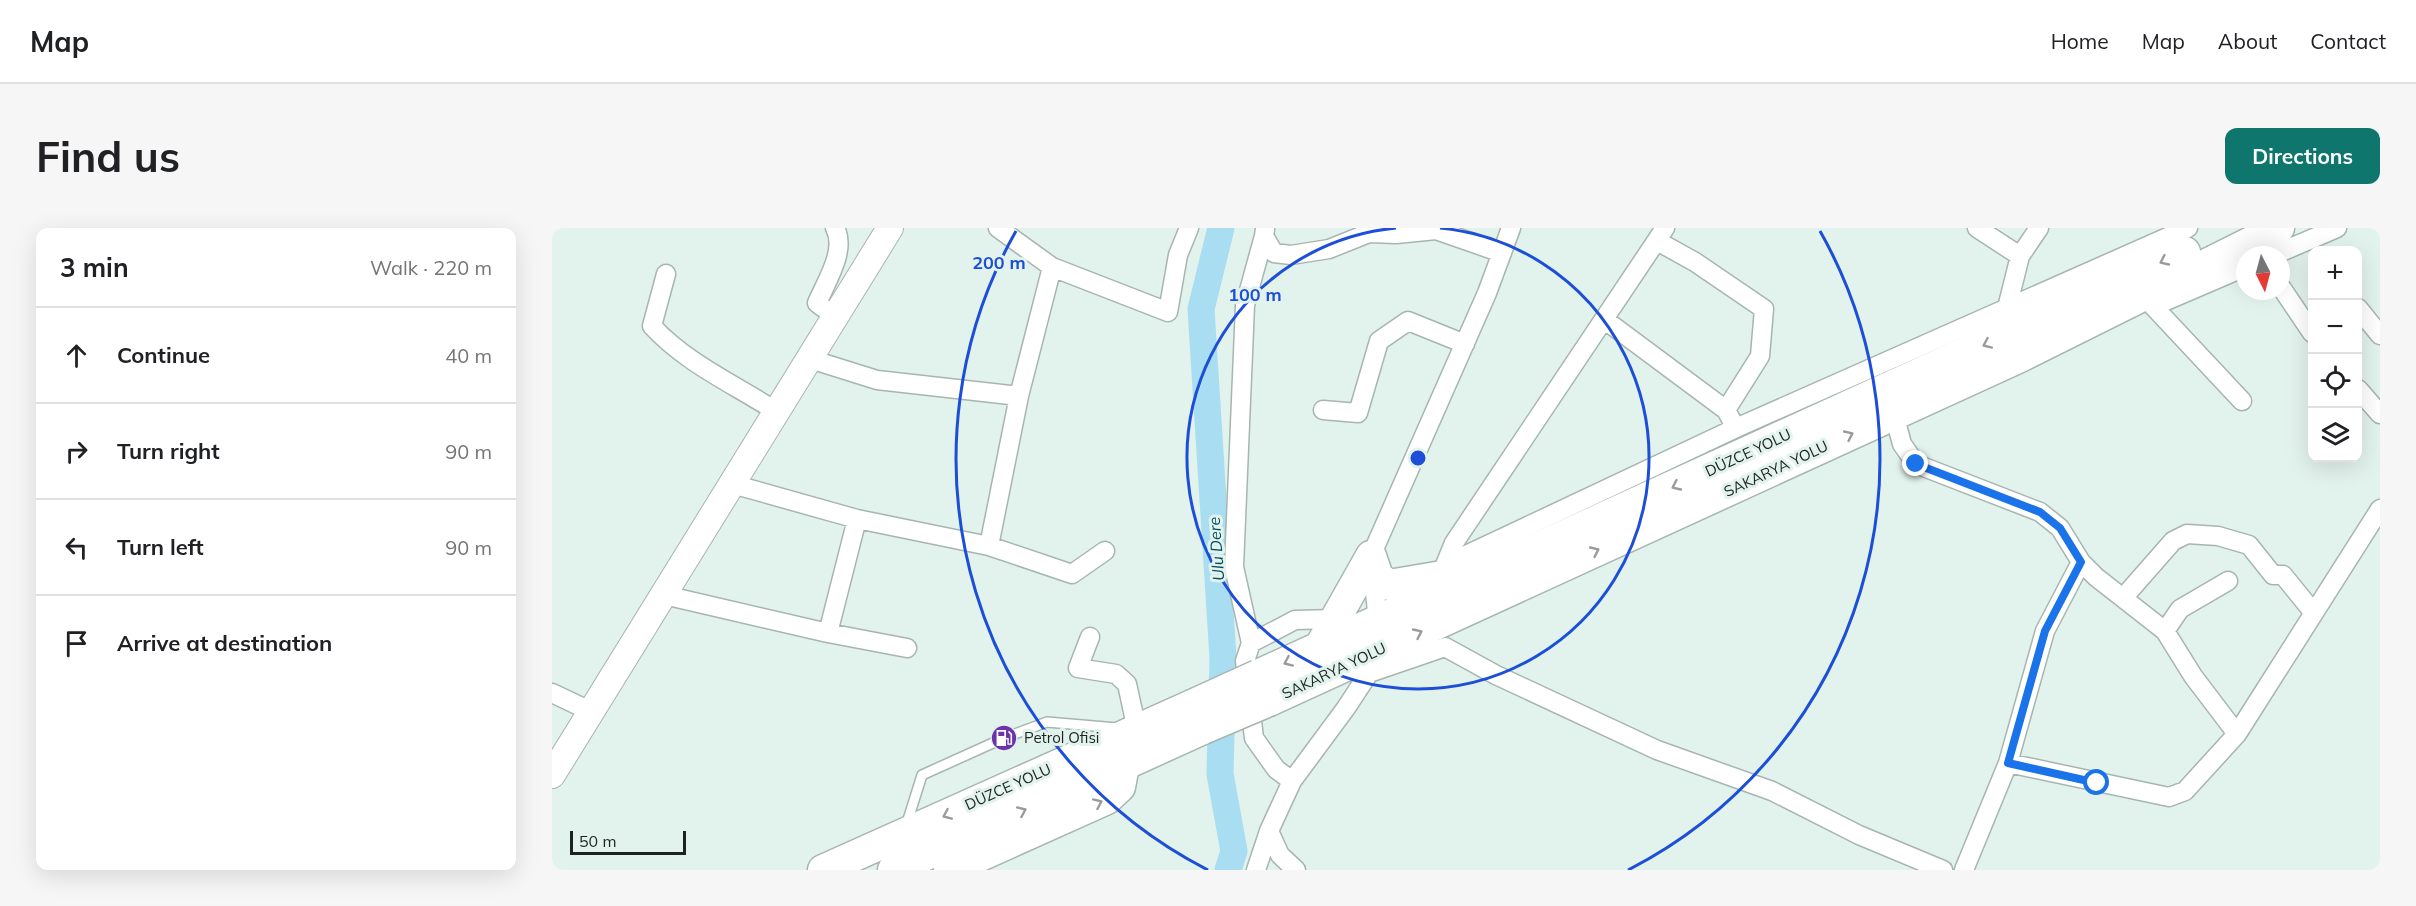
<!DOCTYPE html>
<meta charset="utf-8">
<style>
body{margin:0;font-family:Mulish,sans-serif;background:#f6f6f6;color:#202124}
.controls{position:absolute;right:18px;top:18px;display:grid;overflow:hidden;border-radius:12px;box-shadow:0 6px 24px #0002}
.controls button{width:54px;height:54px;display:grid;place-items:center;padding:0;border:0;border-bottom:2px solid #e0e0e0;background:#fff;color:#202124;font:30px sans-serif}
.compass{position:absolute;left:1684px;top:18px;width:54px;height:54px;border-radius:50%;background:#fff;box-shadow:0 6px 24px #0002;rotate:174deg}
.scale{position:absolute;left:18px;bottom:15px;width:116px;box-sizing:border-box;padding-left:6px;border:3px solid #1d2321;border-top:0;font-size:16px;line-height:21px;white-space:nowrap;color:#1d2321;-webkit-text-stroke:4px #e2f2ec;paint-order:stroke}
.stop{position:absolute;width:18px;height:18px;margin:-14px;border:4px solid #1a73e8;border-radius:50%;background:#fff}
.stop.end{background:#1a73e8;border-color:#fff;box-shadow:0 2px 6px #0008}
.list{margin:0;padding:0;list-style:none}
h2{display:flex;justify-content:space-between;align-items:center;height:78px;margin:0;padding:0 24px;font-size:26px}
h2 small{font-size:20px;font-weight:400;color:#757577}
.list li{display:grid;grid-template-columns:39px 1fr auto;gap:18px;align-items:center;box-sizing:border-box;height:96px;padding:0 24px;border-top:2px solid #e0e0e0}
.list b{display:block;font-size:22px;white-space:nowrap}
.list em{font-size:20px;font-style:normal;color:#757577}
.icon{flex:none;width:33px;height:33px;fill:none;stroke:currentColor;stroke-width:2;stroke-linecap:round;stroke-linejoin:round}
.map{position:relative;flex:none;width:1828px;height:642px;overflow:hidden;border-radius:12px}
header{display:flex;align-items:center;gap:36px;box-sizing:border-box;height:84px;padding:0 30px;background:#fff;border-bottom:2px solid #e0e0e0}
header strong{font-size:28px}
nav{display:flex;gap:33px;margin-inline-start:auto;font-size:21px}
.intro{display:flex;align-items:center;justify-content:space-between;box-sizing:border-box;height:144px;padding:0 36px}
h1{margin:0;font-size:42px}
.button{padding:15px 27px;border-radius:12px;background:#0f766e;color:#fff;font-size:21px;font-weight:700}
main{display:flex;gap:36px;padding:0 36px}
aside{flex:1;background:#fff;border-radius:12px;box-shadow:0 6px 24px #0002}
.map>svg:first-child{display:block}
</style>
<header>
<strong>Map</strong>
<nav><a>Home</a><a>Map</a><a>About</a><a>Contact</a></nav>
</header>
<div class="intro"><h1>Find us</h1><a class="button">Directions</a></div>
<main>
<aside>
<h2>3 min<small>Walk · 220 m</small></h2>
<ul class="list">
<li><svg class="icon" aria-label="ahead" viewBox="0 0 24 24"><path d="M12 20V5M6 11l6-6 6 6"/></svg><div><b>Continue</b></div><em>40 m</em></li>
<li><svg class="icon" aria-label="right" viewBox="0 0 24 24"><path d="M7 20v-9h11M14 6l5 5-5 5"/></svg><div><b>Turn right</b></div><em>90 m</em></li>
<li><svg class="icon" aria-label="left" viewBox="0 0 24 24"><path d="M17 20v-9H6M10 6l-5 5 5 5"/></svg><div><b>Turn left</b></div><em>90 m</em></li>
<li><svg class="icon" aria-label="arrive" viewBox="0 0 24 24"><path d="M6 21V4h12l-3 4 3 4H6"/></svg><div><b>Arrive at destination</b></div></li>
</ul>
</aside>
<div class="map">
<svg width="1828" height="642" viewBox="0 0 1828 642">
<rect width="100%" height="100%" fill="#e2f2ec"/>
<g fill="none" stroke-linecap="round" stroke-linejoin="round">
<!-- river -->
<path stroke="#a9ddf1" stroke-width="27" d="M 669,0 L 649,81 L 671,430 L 668,546 L 682,623 L 676,642"/>
<!-- service casing -->
<g stroke="#a7b5b0" stroke-width="12">
<path id="service" d="M 354,598 L 370,547 L 452,510 L 495,494 L 565,500"/>
</g>
<!-- minor casing -->
<g stroke="#a7b5b0" stroke-width="21">
<path id="minor" d="M 283,0 C 295,22 274,54 265,75 L 284,89
M 446,0 L 500,39
M 1425,0 L 1468,28
M 713,1 L 712,8 L 722,25 L 739,27 L 777,21 L 817,5 L 844,6 L 884,2 L 950,25
M 712,8 L 693,77 L 682,339 L 699,415 L 693,433 L 702,510 L 724,541 L 740,553
M 1105,13 L 1143,34 L 1212,81 L 1208,128 L 1174,182
M 1722,27 L 1785,0
M 114,46 L 100,98 C 135,136 182,156 225,184
M 1729,59 L 1760,105
M 1601,78 L 1690,173
M 1602,78 L 1693,39
M 1455,80 L 1468,28 L 1487,0
M 1806,80 L 1828,107
M 1053,92 L 1174,182 L 1180,193
M 258,131 L 325,152 L 467,168
M 1806,161 L 1828,186
M 771,182 L 806,185 L 827,113 L 856,93 L 913,116
M 1342,186 L 1350,216 L 1364,236 L 1488,284 L 1508,300 L 1529,334 L 1544,349 L 1613,403 L 1641,448 L 1685,506 L 1828,281
M 180,256 L 305,291 L 437,318 L 467,168 L 500,39 L 616,84 L 626,27 L 637,0
M 437,318 L 520,346 L 553,323
M 893,337 L 902,315 L 1113,0
M 888,347 L 893,337 L 1184,200 L 1636,0
M 112,367 L 276,405 L 305,291
M 1571,370 L 1621,313 L 1635,306 L 1666,308 L 1697,317 L 1721,347 L 1731,347 L 1761,384
M 1613,403 L 1628,381 L 1676,353
M 276,405 L 355,420
M 538,409 L 526,440 L 564,446 L 575,456 L 585,502
M 699,415 L 743,392 L 783,391
M 817,445 L 893,419 L 944,447 L 1105,522 L 1220,563 L 1307,607 L 1391,642
M 0,465 L 40,484
M 1456,535 L 1493,403 L 1529,334
M 717,603 L 728,627 L 744,642
M 704,642 L 717,603 L 740,553 L 794,480 L 834,419 L 826,393 L 819,328 L 935,65 L 959,0
M 1412,642 L 1456,535 L 1617,569 L 1633,563 L 1685,506"/>
</g>
<!-- secondary casing -->
<g stroke="#a7b5b0" stroke-width="28">
<path id="secondary" d="M 0,547 L 338,0"/>
</g>
<!-- trunk casing -->
<g stroke="#a7b5b0" stroke-width="33">
<path id="trunk" d="M 819,328 L 826,349 L 837,357 L 902,346
M 767,420 L 819,328
M 706,447 L 1633,24
M 717,473 L 1468,129 L 1727,0
M 271,642 L 640,477
M 341,642 L 651,501
M 397,642 L 555,571 L 568,559 L 572,537"/>
</g>
<!-- service -->
<use href="#service" stroke="#fff" stroke-width="9"/>
<!-- minor -->
<use href="#minor" stroke="#fff" stroke-width="18"/>
<!-- secondary -->
<use href="#secondary" stroke="#fff" stroke-width="26"/>
<!-- trunk -->
<use href="#trunk" stroke="#fff" stroke-width="30"/>
<!-- trunk-bridge casing -->
<g stroke="#a7b5b0" stroke-width="33" stroke-linecap="butt">
<path id="trunk-bridge" d="M 640,477 L 706,447
M 651,501 L 717,473"/>
</g>
<!-- trunk-bridge -->
<use href="#trunk-bridge" stroke="#fff" stroke-width="30"/>
</g>
<!-- one-way arrows -->
<defs><path id="oneway-chevron" d="M-2-3.5L2.5 0L-2 3.5" fill="none" stroke-width="1.6" stroke-linecap="round" stroke-linejoin="round" transform="scale(1.5)"/></defs>
<g stroke="#999c9b">
<use href="#oneway-chevron" transform="translate(1612 33) rotate(155)"/>
<use href="#oneway-chevron" transform="translate(1435 116) rotate(156)"/>
<use href="#oneway-chevron" transform="translate(1297 207) rotate(-25)"/>
<use href="#oneway-chevron" transform="translate(1124 258) rotate(155)"/>
<use href="#oneway-chevron" transform="translate(1043 323) rotate(-25)"/>
<use href="#oneway-chevron" transform="translate(866 405) rotate(-25)"/>
<use href="#oneway-chevron" transform="translate(736 434) rotate(156)"/>
<use href="#oneway-chevron" transform="translate(546 575) rotate(-24)"/>
<use href="#oneway-chevron" transform="translate(470 583) rotate(-24)"/>
<use href="#oneway-chevron" transform="translate(395 587) rotate(156)"/>
</g>
<g fill="none" stroke-linecap="round" stroke-linejoin="round">
<!-- route -->
<path stroke="#1a73e8" stroke-width="8" d="M 1364,236 L 1488,284 L 1508,300 L 1529,334 L 1493,403 L 1456,535 L 1545,555"/>
</g>
<!-- distance rings -->
<g fill="none" stroke="#1d4ed8" stroke-width="3">
<path d="M888 0A231 231 0 1 1 844 0"/>
<path d="M656 642A462 462 0 0 1 464 3M1268 3A462 462 0 0 1 1076 642"/>
</g>
<!-- icons -->
<defs>
<g id="fuel-disc" transform="scale(1.35)"><circle r="9.5" fill="#6c33aa" stroke="#e2f2ec"/><path d="M-5.5-6h7V0h2V4h1.3V-2.5L3-4.5l.8-.8L6-3V5H2.5V1h-1V6h-7ZM-4.2-4.7v3.2H.2V-4.7Z" fill="#fff"/></g>
</defs>
<g fill-rule="evenodd">
<use href="#fuel-disc" x="452" y="510"/>
</g>
<g text-anchor="middle" stroke-width="6" stroke-linejoin="round" paint-order="stroke">
<!-- street labels -->
<g font-size="15" fill="#1d2321" stroke="#e2f2ec">
<text transform="translate(1196 225) rotate(-25)" y="5">DÜZCE YOLU</text>
<text transform="translate(1224 241) rotate(-25)" y="5">SAKARYA YOLU</text>
<text transform="translate(782 443) rotate(-25)" y="5">SAKARYA YOLU</text>
<text transform="translate(456 559) rotate(-24)" y="5">DÜZCE YOLU</text>
</g>
<!-- poi labels -->
<g font-size="15" fill="#1d2321" stroke="#e2f2ec" text-anchor="start">
<text x="472" y="515">Petrol Ofisi</text>
</g>
<!-- water labels -->
<g font-size="16" font-style="italic" fill="#054e62" stroke="#e2f2ec">
<text transform="translate(664 321) rotate(-94)" y="6">Ulu Dere</text>
</g>
</g>
<circle cx="866" cy="230" r="9" fill="#1d4ed8" stroke="#e2f2ec" stroke-width="3"/>
<g font-size="18" text-anchor="middle" font-weight="bold" fill="#1d4ed8" stroke="#e2f2ec" stroke-width="6" stroke-linejoin="round" paint-order="stroke">
<text x="447" y="41">200 m</text>
<text x="703" y="73">100 m</text>
</g>
</svg>
<div class="controls">
<button>+</button>
<button>−</button>
<button><svg class="icon" aria-label="locate" viewBox="0 0 24 24"><circle cx="12" cy="12" r="6"/><path d="M12 2v4M12 18v4M2 12h4M18 12h4"/></svg></button>
<button><svg class="icon" aria-label="layers" viewBox="0 0 24 24"><path d="M12 4l9 5-9 5-9-5zM3 14l9 5 9-5"/></svg></button>
</div>
<svg class="compass" viewBox="-18 -18 36 36"><path d="M0-13l5 13h-10z" fill="#e53935"/><path d="M0 13l5-13h-10z" fill="#757577"/></svg>
<div class="scale">50 m</div>
<div class="stop" style="left:1545px;top:555px"></div>
<div class="stop end" style="left:1364px;top:236px"></div>
</div>
</main>
